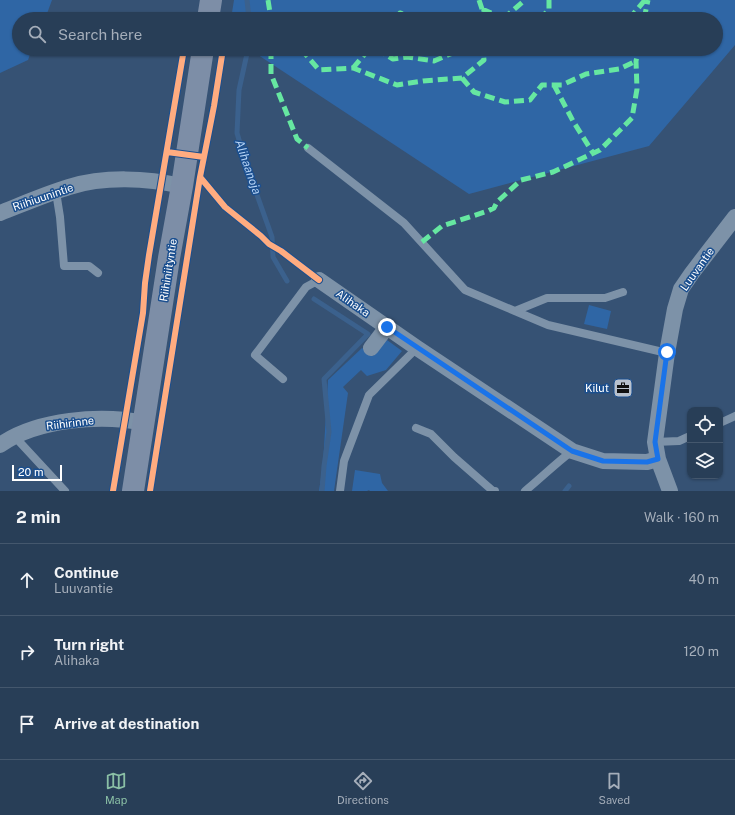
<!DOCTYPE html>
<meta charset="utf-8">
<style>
body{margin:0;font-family:"Public Sans",sans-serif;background:#344961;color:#f1f3f6}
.controls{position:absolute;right:12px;bottom:12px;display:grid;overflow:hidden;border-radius:8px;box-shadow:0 1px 3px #0004}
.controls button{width:36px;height:36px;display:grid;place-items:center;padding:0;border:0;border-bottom:1px solid #44576d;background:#283e57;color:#f1f3f6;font:20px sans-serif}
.scale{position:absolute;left:12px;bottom:10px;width:50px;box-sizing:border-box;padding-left:4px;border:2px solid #fff;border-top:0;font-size:11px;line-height:14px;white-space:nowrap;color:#fff;-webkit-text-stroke:3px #1b4f8f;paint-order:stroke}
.stop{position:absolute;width:12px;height:12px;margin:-9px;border:3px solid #1a73e8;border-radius:50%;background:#fff}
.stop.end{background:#1a73e8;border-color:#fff;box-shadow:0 1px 4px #0008}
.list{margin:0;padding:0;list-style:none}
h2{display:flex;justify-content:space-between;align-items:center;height:52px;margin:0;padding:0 16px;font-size:17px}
h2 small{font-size:13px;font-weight:400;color:#a5aeba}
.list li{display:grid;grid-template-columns:26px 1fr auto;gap:12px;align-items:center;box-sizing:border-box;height:72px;padding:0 16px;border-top:1px solid #44576d}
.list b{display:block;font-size:15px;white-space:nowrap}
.list p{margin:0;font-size:13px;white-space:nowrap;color:#a5aeba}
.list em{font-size:13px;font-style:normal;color:#a5aeba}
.icon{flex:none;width:22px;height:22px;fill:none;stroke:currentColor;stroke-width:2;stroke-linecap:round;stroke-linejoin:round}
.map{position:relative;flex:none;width:735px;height:491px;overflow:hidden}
.search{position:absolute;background:#283e57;box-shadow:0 1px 3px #0004;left:12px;right:12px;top:12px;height:44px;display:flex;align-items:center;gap:10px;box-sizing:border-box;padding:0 14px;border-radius:22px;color:#a5aeba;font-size:15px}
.sheet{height:268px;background:#283e57}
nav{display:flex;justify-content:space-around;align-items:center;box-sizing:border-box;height:56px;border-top:1px solid #44576d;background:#283e57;font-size:11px;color:#a5aeba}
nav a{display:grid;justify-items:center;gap:2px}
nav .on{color:#8abfa5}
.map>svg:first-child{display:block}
</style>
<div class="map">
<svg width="735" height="491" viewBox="0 0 735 491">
<rect width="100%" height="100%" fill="#365274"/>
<!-- green -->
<path fill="#2f66a5" d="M 0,0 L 52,0 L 45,19 L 19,19 L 19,49 L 32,49 L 28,60 L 0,73 Z
M 234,0 L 735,0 L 735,45 L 649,146 L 469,194 L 249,49 L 716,49 L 716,19 L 231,19 Z
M 589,305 L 611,311 L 607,329 L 584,324 Z
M 387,340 L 402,351 L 386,370 L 367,376 L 361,370 L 343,387 L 348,393 L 334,491 L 319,491 L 323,464 L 328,380 L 362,348 L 373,356 Z
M 355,470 L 380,474 L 382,483 L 388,491 L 370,491 L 369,490 L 367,491 L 352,491 Z"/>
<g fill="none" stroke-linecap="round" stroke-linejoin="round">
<!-- stream -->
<path stroke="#3b618d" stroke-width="5" d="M 247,0 L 249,19
M 248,49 L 239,90 L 237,133 L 246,164 L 272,237 L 273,257 L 287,281
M 314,299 L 368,334 L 324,379 L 329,432 L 324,466 L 322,491
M 565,491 L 569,486"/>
<!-- lane -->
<path stroke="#7d92a8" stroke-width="8" d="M 308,148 L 404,223 L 465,290 L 548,325 L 667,353
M 56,192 L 60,217 L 64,266 L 89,266 L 98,273
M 515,311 L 547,298 L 605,298 L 623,292
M 283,379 L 255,355 L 306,287 L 319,280
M 720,423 L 735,416
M 416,428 L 431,434 L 454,457 L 493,491 L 495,491
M 15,437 L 65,491
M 655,442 L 679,441 L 690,436
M 340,491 L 344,461 L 369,395 L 417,348
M 525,491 C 541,478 555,464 572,451"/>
<!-- street -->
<path stroke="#7d92a8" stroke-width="16" d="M 0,213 C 23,204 46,194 69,187 C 104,176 147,178 182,186
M 319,280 L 417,348 L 572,451 L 603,461 L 647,462 L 658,459
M 371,348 L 387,327
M 0,445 C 37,419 101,414 144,423
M 670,491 L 658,459 L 655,442 L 667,353 L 675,309 L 681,289 L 692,273 L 735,217"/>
<!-- primary -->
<path stroke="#7d8ea7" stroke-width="22" d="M 208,19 L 211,0
M 133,491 L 169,258 L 182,186 L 203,49"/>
<!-- quiet -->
<path stroke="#66e7a1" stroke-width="5" stroke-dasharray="10 5" stroke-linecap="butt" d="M 268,0 L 271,19
M 479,0 L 482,9 L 480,19
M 482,9 L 505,19
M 396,19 L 400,13 L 420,19
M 503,19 L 525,0
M 539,19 L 549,10 L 549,0
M 629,19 L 645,0
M 644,19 L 648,0
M 271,49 L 271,74 L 297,139 L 308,148
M 301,49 L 319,70 L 353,68 L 397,85 L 423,81 L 462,78 L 484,60 L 483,49
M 376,49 L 393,59 L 407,57 L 434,61 L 462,49
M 353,68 L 369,49
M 462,78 L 474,92 L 505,102 L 530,100 L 542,85 L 562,85 L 586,74 L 619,69 L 636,61
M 554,85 L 573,121 L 593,153
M 422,242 L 442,226 L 488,211 L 494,208 L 497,202 L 521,180 L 553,172 L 600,150 L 632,118 L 637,89 L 636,61 L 639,49"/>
<!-- cycleway casing -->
<g stroke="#1b4f8f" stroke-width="8">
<path id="cycleway" d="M 167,152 L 204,157 L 200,177 L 225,207 L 261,236 L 269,244 L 281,251 L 319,280
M 204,157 L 214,106 L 223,49
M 113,491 L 143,313 L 145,283 L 149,255 L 184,49
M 150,491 L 200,177"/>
</g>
<!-- cycleway -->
<use href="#cycleway" stroke="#ffac80" stroke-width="6"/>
</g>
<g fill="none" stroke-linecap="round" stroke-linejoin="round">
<!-- route -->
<path stroke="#1a73e8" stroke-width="5" d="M 387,327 L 572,451 L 603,461 L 647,462 L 658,459 L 655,442 L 667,352"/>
</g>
<!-- icons -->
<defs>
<g id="office-square" transform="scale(1)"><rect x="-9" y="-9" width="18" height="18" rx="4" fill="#b9c2ce" stroke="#1b4f8f"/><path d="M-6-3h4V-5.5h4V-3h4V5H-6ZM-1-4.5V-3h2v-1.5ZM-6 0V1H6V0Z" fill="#111"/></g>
</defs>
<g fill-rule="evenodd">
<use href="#office-square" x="623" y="388"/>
</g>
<g text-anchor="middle" stroke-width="3" stroke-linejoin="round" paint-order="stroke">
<!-- street labels -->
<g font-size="11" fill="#fff" stroke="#1b4f8f">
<text transform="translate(43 197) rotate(-19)" y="4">Riihiuunintie</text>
<text transform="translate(697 269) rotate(-55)" y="4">Luuvantie</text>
<text transform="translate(168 270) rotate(-81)" y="4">Riihiniityntie</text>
<text transform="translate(353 303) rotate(35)" y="4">Alihaka</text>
<text transform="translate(70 423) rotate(-7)" y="4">Riihirinne</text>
</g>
<!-- poi labels -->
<g font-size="11" fill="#fff" stroke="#1b4f8f" text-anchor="end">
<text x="609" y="392">Kilut</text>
</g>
<!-- water labels -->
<g font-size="12" font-style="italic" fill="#b5d3f5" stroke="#1b4f8f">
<text transform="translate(248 167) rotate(71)" y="4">Alihaanoja</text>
</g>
</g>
</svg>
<div class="controls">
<button><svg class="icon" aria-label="locate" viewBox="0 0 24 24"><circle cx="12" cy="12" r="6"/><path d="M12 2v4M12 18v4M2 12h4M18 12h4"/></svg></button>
<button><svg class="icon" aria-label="layers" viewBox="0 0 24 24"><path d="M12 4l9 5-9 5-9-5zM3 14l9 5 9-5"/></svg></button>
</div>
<div class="scale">20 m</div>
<div class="stop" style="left:667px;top:352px"></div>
<div class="stop end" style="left:387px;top:327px"></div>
<div class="search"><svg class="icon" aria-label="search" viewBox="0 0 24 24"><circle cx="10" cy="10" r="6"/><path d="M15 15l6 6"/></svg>Search here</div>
</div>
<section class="sheet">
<h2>2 min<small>Walk · 160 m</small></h2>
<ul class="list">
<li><svg class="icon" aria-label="ahead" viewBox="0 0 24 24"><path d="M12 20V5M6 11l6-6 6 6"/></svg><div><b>Continue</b><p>Luuvantie</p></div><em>40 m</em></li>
<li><svg class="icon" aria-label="right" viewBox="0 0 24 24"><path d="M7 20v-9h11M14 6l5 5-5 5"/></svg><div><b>Turn right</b><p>Alihaka</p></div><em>120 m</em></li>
<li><svg class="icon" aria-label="arrive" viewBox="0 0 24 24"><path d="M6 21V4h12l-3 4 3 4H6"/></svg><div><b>Arrive at destination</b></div></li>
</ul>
</section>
<nav>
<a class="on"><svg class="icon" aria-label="map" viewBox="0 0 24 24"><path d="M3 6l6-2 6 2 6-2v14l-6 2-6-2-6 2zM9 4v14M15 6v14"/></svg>Map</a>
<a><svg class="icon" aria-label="directions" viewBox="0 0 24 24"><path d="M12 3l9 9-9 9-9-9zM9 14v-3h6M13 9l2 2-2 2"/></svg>Directions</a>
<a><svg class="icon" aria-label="saved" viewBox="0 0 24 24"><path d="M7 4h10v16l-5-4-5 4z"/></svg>Saved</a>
</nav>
